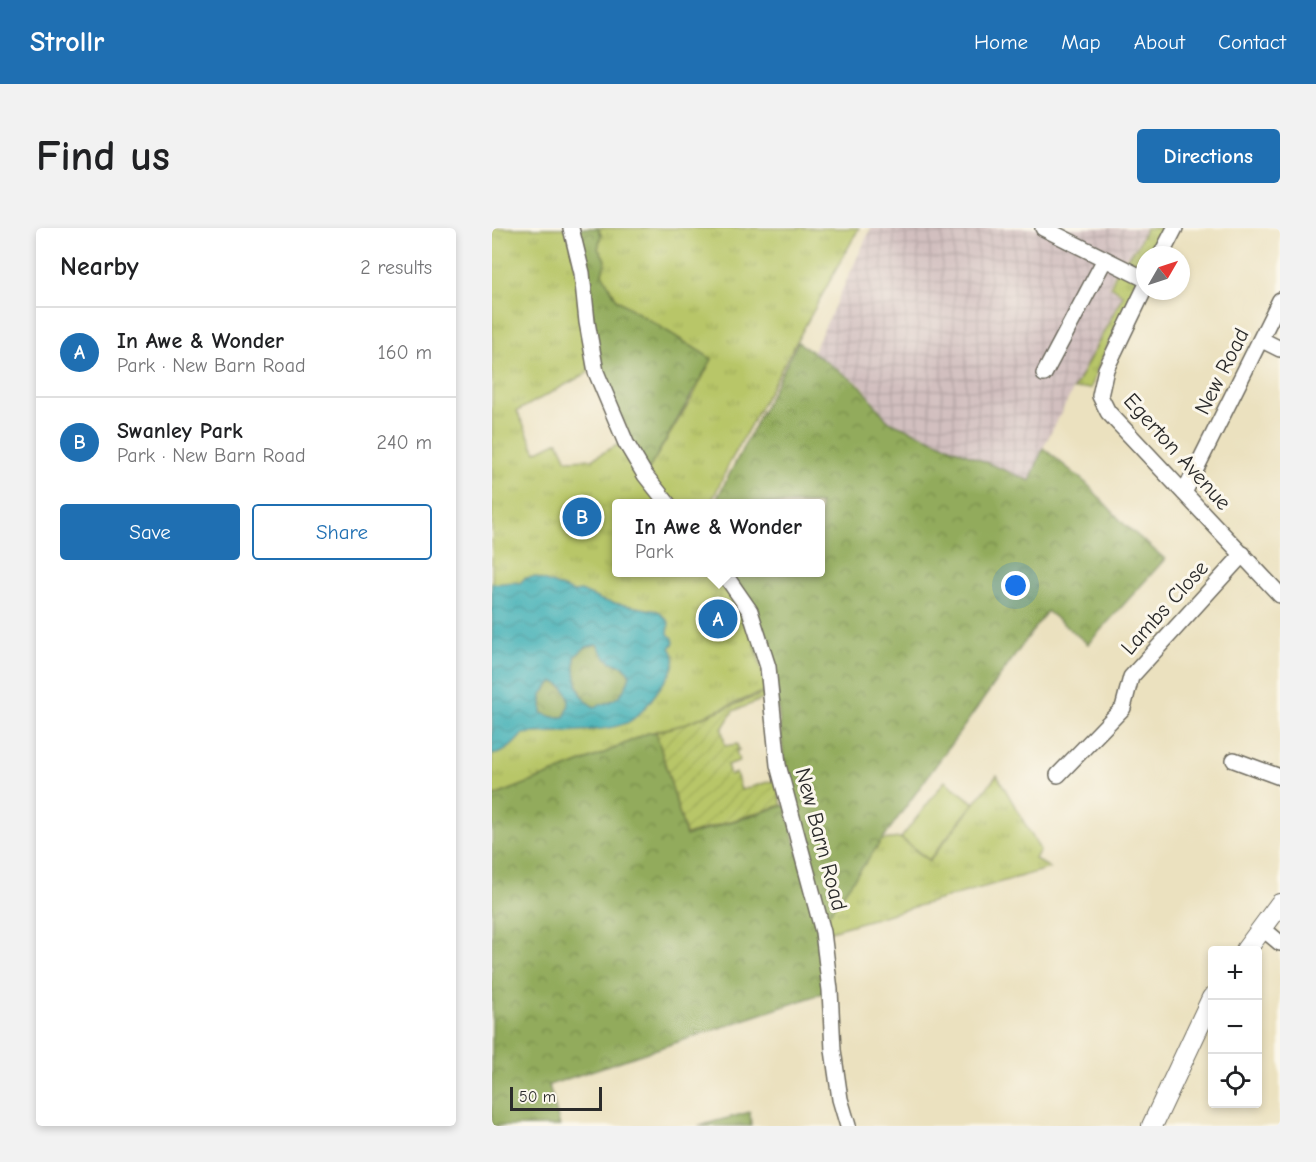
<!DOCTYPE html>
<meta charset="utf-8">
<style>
body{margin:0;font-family:"Comic Neue",sans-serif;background:#f2f2f2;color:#202124}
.controls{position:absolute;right:18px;bottom:18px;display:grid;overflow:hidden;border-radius:6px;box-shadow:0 3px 9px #0003}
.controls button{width:54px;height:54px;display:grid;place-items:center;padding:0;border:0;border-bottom:2px solid #e0e0e0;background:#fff;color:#202124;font:30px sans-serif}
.compass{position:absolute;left:644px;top:18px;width:54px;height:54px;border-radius:50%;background:#fff;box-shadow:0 3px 9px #0003;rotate:51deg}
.scale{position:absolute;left:18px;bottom:15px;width:92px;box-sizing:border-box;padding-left:6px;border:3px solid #2b2b2b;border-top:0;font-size:16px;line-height:21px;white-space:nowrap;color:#2b2b2b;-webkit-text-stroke:4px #fbf7ec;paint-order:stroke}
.you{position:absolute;left:524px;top:358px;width:21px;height:21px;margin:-15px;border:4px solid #fff;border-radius:50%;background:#1a73e8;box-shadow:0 0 0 9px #1a73e833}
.badge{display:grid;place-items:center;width:39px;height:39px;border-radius:50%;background:#1f6fb2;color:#fff;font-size:20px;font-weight:700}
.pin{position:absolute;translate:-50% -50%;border:3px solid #fff;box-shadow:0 2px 6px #0006}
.popup{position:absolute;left:120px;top:271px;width:213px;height:78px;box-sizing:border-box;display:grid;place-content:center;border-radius:6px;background:#fff;filter:drop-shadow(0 2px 4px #0005);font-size:20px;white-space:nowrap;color:#757577}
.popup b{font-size:22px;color:#202124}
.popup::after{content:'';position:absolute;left:50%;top:100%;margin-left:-12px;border:12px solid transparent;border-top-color:#fff}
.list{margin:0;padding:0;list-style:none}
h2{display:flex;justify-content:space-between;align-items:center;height:78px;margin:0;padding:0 24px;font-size:26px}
h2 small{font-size:20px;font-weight:400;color:#757577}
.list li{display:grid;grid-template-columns:39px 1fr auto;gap:18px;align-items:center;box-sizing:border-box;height:90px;padding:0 24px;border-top:2px solid #e0e0e0}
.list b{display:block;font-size:22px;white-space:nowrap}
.list p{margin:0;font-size:20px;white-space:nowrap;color:#757577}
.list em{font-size:20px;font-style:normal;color:#757577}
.actions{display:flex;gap:12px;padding:18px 24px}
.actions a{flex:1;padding:14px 0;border:2px solid #1f6fb2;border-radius:6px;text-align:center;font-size:21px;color:#1f6fb2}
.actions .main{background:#1f6fb2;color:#fff}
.icon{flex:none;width:33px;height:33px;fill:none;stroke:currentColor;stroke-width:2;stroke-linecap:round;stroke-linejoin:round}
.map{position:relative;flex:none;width:788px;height:898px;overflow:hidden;border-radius:6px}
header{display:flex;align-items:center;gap:36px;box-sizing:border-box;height:84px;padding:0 30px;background:#1f6fb2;color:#fff}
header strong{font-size:28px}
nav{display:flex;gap:33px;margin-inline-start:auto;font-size:21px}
.intro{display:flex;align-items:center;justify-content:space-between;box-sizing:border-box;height:144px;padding:0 36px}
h1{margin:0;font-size:42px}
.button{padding:15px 27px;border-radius:6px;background:#1f6fb2;color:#fff;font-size:21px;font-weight:700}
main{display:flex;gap:36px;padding:0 36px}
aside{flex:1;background:#fff;border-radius:6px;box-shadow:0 3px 9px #0003}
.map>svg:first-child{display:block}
</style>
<header>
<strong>Strollr</strong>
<nav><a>Home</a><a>Map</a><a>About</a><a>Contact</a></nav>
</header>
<div class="intro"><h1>Find us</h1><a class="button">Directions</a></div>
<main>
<aside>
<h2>Nearby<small>2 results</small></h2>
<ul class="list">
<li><span class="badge">A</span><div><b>In Awe &amp; Wonder</b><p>Park · New Barn Road</p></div><em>160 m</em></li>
<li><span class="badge">B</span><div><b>Swanley Park</b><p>Park · New Barn Road</p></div><em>240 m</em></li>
</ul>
<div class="actions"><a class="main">Save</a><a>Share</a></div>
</aside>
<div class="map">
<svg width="788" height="898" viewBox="0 0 788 898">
<defs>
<pattern id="industrial-grid" width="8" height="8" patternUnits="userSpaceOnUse" patternTransform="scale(1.5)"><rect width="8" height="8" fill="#d2bfbf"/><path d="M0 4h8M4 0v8" fill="none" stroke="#b4a4a4"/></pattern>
<pattern id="grass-tufts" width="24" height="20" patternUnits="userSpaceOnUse" patternTransform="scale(1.5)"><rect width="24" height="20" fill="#b8c668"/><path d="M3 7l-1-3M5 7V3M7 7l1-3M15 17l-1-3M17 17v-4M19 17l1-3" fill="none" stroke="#9eaa5a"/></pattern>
<pattern id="forest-crowns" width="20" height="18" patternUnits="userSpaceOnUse" patternTransform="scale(1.5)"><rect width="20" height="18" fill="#92ab5c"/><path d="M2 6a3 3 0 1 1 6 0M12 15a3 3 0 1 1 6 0" fill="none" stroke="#778b4c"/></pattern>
<pattern id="garden-furrows" width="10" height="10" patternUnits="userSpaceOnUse" patternTransform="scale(1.5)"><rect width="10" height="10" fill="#b8c668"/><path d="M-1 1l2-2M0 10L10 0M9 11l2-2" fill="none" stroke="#9eaa5a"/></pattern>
<pattern id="water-waves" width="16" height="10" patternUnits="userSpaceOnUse" patternTransform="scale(1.5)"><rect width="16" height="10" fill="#3badb4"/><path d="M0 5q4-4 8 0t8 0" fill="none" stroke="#328d93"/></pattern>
</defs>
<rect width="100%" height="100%" fill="#fbf7ec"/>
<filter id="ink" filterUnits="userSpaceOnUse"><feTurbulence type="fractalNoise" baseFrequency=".0167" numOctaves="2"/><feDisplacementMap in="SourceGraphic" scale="12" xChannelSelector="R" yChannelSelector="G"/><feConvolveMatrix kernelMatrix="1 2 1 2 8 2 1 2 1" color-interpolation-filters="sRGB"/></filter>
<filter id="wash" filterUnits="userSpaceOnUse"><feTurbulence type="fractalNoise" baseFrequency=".008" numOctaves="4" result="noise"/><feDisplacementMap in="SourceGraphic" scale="24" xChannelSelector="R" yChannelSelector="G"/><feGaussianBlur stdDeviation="1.35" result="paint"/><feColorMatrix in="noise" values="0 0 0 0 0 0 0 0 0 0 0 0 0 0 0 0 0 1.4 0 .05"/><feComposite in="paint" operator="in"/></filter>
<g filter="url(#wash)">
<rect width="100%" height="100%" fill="#ebe1bf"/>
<!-- industrial -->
<path fill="url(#industrial-grid)" d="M 379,0 L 654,0 L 644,18 L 625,38 L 617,58 L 630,67 L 551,220 L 540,253 L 395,191 L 370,157 L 321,124 Z"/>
<!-- grass -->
<path fill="url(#grass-tufts)" stroke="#72784a" stroke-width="1.5" d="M 0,0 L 75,0 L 84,35 L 97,144 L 25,183 L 44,224 L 66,213 L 75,232 L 100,231 L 127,216 L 169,275 L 124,276 L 124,344 L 227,345 L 255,388 L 275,462 L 190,497 L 156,505 L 108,527 L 0,569 Z
M 106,0 L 367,0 L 237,236 L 219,275 L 181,275 L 155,244 L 201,168 L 220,131 L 125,72 L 110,45 L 114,32 L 106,21 L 109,7 Z
M 654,0 L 673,0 L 660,27 L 653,27 L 653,40 L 607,136 L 599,160 L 582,161 L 631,67 L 619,58 L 626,39 L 645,19 Z
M 505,547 L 548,622 L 543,631 L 558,640 L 335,704 L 333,691 L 389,612 L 408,610 L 437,633 Z"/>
<!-- forest -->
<path fill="url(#forest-crowns)" stroke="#5e6b44" stroke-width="1.5" d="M 83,0 L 106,0 L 109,7 L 106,21 L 114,32 L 110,45 L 125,72 L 220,131 L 155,244 L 113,154 Z
M 306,114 L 369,158 L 395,192 L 402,195 L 538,253 L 551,220 L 594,255 L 632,296 L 673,331 L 596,416 L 555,383 L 333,691 L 295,560 L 285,472 L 236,345 L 328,344 L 328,276 L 222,276 Z
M 105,416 C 112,429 117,435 132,438 L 138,447 C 132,469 123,473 102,479 L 94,475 L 82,449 L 83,428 L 94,419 Z
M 61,453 C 78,462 82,473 72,489 L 61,489 L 50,485 L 50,466 Z
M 164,504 L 194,608 L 293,577 L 326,693 L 335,764 L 57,857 L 68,898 L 0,898 L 0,569 L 108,527 L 156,505 Z
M 258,884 L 259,898 L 206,898 Z"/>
<!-- garden -->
<path fill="url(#garden-furrows)" stroke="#72784a" stroke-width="1.5" d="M 275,464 L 272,471 L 241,483 L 230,501 L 233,518 L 245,516 L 247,522 L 244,523 L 247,533 L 235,537 L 238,547 L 244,545 L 249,562 L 283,552 L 290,577 L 194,607 L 164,504 L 190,497 Z"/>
<!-- pitch -->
<path fill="#b8c668" stroke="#72784a" stroke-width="1.5" d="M 453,553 L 482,575 L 437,632 L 409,610 Z"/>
<!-- water -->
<path fill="url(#water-waves)" stroke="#336c70" stroke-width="1.5" fill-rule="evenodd" d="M 43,349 L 82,364 L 89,363 L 112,373 L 166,383 L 177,394 L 176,406 L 181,410 L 182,415 L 178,420 C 187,430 180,444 173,453 C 163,466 154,482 140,492 C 120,506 57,503 31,506 C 22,516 14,525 0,527 L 0,355 C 11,357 18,352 28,355 L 33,350 ZM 105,416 C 112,429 116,435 132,438 L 138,447 C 132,469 123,473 102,479 C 84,469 82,447 83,428 L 94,419 ZM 61,453 C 78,460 81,474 72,489 L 61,489 L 50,485 L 50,466 Z"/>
</g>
<g filter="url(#ink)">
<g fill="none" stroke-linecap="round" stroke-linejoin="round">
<!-- minor casing -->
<g stroke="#6e6b5f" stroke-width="18">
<path id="minor" d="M 79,0 L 90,45 L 95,94 L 104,144 L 134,215 L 153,247 L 176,276
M 551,0 L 653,51
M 669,27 L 683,0
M 653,60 L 614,141 L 608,168 L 616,184 L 788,367
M 770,112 L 788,121
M 552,146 L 613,31
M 692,265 L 788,72
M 231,344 L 258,383 L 276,439 L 286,537 L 331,704 L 338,762 L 341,822 L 348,871 L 356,898
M 742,532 L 788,549
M 566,547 L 631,480 L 639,449 L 751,326
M 770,700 L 788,715"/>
</g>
<!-- major casing -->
<g stroke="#6e6b5f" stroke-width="22">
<path id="major" d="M 754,722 L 788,676
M 660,898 L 720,770"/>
</g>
<!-- minor -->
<use href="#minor" stroke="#fff" stroke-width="15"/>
<!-- major -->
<use href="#major" stroke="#fff" stroke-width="20"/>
</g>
</g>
<g text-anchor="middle" stroke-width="6" stroke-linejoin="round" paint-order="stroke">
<!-- street labels -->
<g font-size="22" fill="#2b2b2b" stroke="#fbf7ec">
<text transform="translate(729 143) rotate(-63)" y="8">New Road</text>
<text transform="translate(686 223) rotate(48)" y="8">Egerton Avenue</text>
<text transform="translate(672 379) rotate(-48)" y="8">Lambs Close</text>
<text transform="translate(330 611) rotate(75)" y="8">New Barn Road</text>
</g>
</g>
</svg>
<div class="controls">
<button>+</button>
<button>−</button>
<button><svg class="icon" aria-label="locate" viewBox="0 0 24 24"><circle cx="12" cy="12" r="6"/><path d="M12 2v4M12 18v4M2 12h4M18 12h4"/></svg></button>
</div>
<svg class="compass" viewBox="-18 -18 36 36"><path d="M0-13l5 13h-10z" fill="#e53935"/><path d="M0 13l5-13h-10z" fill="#757577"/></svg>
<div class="scale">50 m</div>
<div class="you"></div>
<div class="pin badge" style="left:226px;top:391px">A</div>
<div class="popup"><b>In Awe &amp; Wonder</b>Park</div>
<div class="pin badge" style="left:90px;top:289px">B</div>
</div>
</main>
